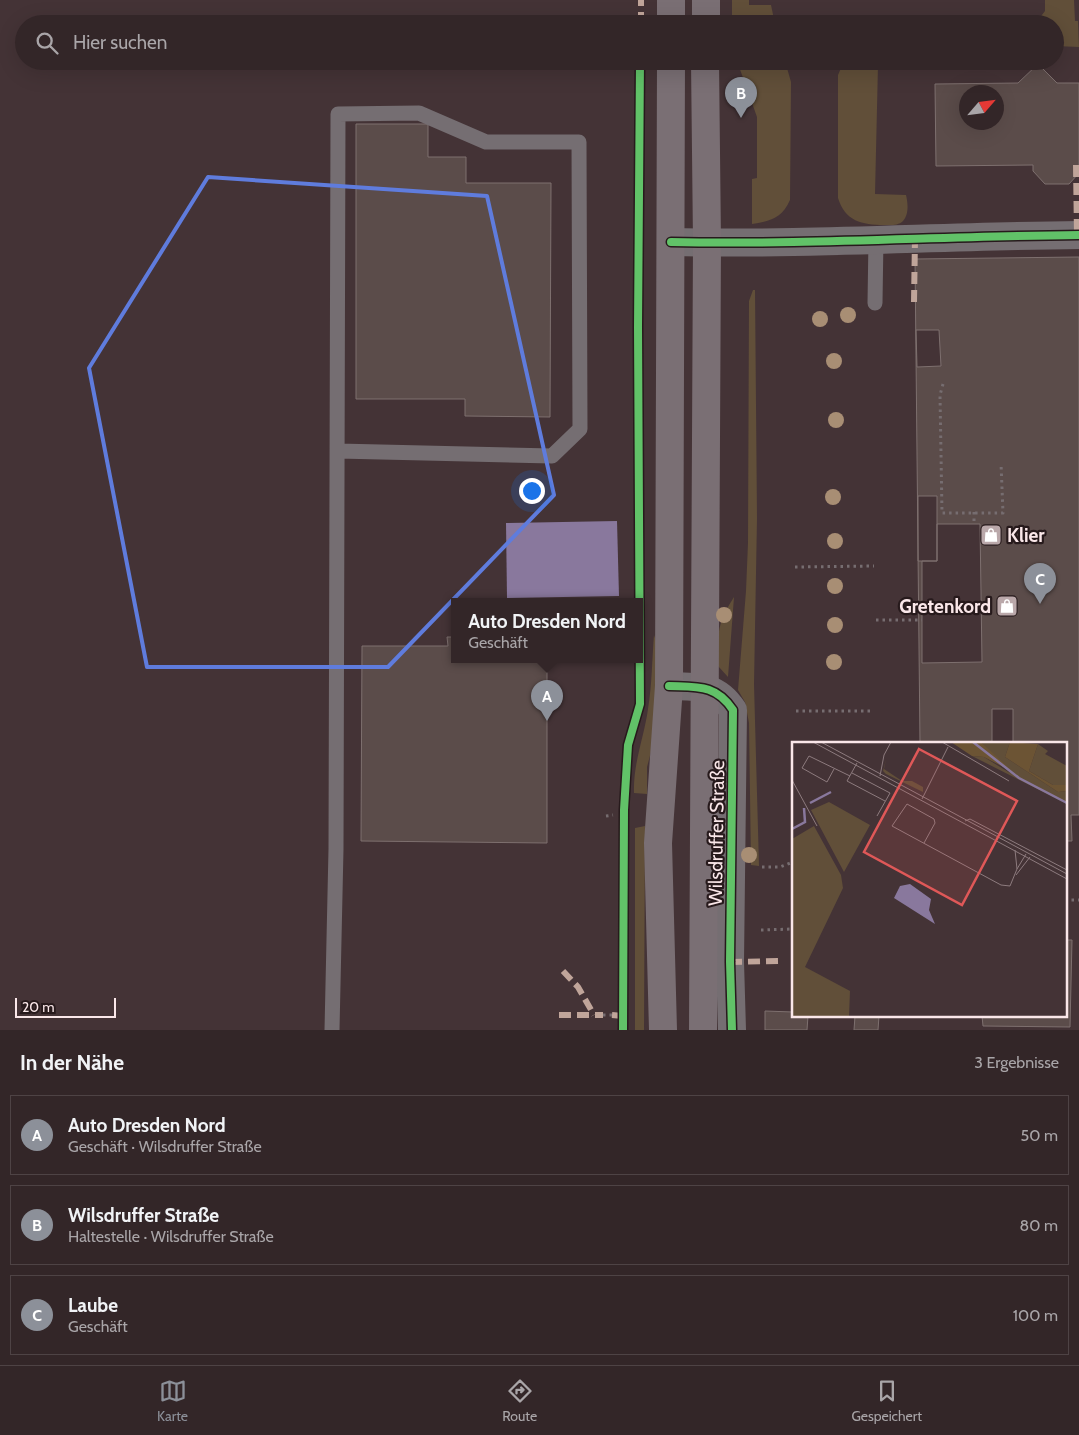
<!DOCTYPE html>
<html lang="de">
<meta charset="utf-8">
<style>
body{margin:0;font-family:Cabin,sans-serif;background:#3e3234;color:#f1f3f6}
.compass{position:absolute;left:959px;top:85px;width:45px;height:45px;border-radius:50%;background:#332628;box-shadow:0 5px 20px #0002;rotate:62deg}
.scale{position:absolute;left:15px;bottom:12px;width:101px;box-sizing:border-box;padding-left:5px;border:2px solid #fae7e9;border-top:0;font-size:14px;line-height:18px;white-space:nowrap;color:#fae7e9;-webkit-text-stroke:4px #271a1c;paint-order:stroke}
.you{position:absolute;left:531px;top:490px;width:18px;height:18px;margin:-12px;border:4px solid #fff;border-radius:50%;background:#1a73e8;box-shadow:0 0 0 8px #1a73e833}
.badge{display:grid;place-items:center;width:32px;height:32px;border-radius:50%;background:#8c9099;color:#fff;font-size:16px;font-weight:700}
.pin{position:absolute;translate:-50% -41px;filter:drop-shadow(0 1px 2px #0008)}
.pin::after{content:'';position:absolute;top:26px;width:18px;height:15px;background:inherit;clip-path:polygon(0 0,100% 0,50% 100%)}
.popup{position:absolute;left:451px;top:598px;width:192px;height:65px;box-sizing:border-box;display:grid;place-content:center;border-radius:0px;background:#332628;filter:drop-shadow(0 1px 4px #0005);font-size:16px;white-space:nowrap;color:#a9a5a8}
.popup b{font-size:19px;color:#f1f3f6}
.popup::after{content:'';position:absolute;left:50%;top:100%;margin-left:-10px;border:10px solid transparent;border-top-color:#332628}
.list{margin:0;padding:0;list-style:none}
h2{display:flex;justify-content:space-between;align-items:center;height:65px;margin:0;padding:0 20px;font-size:21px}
h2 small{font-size:16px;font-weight:400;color:#a9a5a8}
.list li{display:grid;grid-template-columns:32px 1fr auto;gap:15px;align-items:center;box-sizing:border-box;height:80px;margin:0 10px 10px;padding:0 10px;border:1px solid #4e4345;border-radius:0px}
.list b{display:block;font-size:19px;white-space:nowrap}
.list p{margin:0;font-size:16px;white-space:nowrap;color:#a9a5a8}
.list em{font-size:16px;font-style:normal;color:#a9a5a8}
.icon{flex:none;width:28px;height:28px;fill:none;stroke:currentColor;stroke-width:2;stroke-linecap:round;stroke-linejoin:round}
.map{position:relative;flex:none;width:1079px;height:1030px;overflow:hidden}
.search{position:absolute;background:#332628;box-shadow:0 5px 20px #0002;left:15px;right:15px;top:15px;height:55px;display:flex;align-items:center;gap:12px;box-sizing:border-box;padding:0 18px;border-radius:28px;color:#a9a5a8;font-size:19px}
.sheet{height:335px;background:#332628}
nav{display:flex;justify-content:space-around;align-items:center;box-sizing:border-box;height:70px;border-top:1px solid #4e4345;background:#332628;font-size:14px;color:#a9a5a8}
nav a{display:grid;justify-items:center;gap:2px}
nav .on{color:#8c9099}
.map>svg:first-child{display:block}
</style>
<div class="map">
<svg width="1079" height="1030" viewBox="0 0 1079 1030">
<rect width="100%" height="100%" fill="#443336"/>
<!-- green -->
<path fill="#614f39" d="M 732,0 L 749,0 L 749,5 L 771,5 L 775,24 L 732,24 Z
M 1045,0 L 1074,0 L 1075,21 L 1078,21 L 1079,47 L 1055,46 L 1055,24 L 1035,24 L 1045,11 Z
M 737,61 L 785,61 L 791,82 L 790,200 C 782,218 771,221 752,224 L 752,179 L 757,178 L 757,117 Z
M 844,61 L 908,61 L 906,65 L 878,65 L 875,194 L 906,195 C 908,203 909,215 903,221 C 898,226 890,225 884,225 C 862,225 845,221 838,198 L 838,75 Z
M 753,290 L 755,290 L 757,518 L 754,684 L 759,866 L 751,865 L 749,723 L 745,702 L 738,690 L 746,591 L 748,543 L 749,301 Z
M 734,597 L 728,677 L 718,666 C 718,634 716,625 734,597 Z
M 654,635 L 663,663 L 655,737 L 647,767 L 647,794 L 634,793 C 633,763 644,738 648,709 C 652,685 652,660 654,635 Z
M 645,826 L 644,1030 L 635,1030 L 635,828 Z"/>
<!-- water -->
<path fill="#89789d" d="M 617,521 L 619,596 L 507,598 L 506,523 Z"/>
<!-- building -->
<path fill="#5b4c4a" stroke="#7e706f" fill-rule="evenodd" d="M 1038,64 L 1057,83 L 1079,83 L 1079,173 L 1069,184 L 1045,184 L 1033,171 L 1033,165 L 936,166 L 935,84 L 1018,83 ZM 966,92 L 996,92 L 996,122 L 966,122 Z
M 356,124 L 428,124 L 428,157 L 466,157 L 466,183 L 551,183 L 550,417 L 465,416 L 465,399 L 356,399 Z
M 1079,257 L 1079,815 L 1071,815 L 1072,841 L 1065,841 L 1065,744 L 1013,744 L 1013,709 L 992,709 L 992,744 L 920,744 L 915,259 Z
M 916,330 L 939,330 L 941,366 L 917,367 Z
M 918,496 L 937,496 L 937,561 L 918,561 Z
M 937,524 L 980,524 L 982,662 L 922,663 L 922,561 L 937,561 Z
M 447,637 L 454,637 L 454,660 L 547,660 L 547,843 L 361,841 L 362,646 L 448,646 Z
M 1065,940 L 1072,940 L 1070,1027 L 983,1026 L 982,1016 L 1065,1016 Z
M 765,1011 L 793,1012 L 793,1016 L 808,1016 L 807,1030 L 765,1030 Z
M 855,1016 L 879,1016 L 878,1030 L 854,1030 Z"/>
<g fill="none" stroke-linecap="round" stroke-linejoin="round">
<!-- path -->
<path stroke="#766d70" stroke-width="3" stroke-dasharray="2.5 4" stroke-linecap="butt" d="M 943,384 L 940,395 L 942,513 L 1003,513 L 1001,463
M 974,512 L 974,524
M 795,567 L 874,566
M 876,620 L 922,620
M 796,711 L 873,711
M 606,816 L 613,815
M 762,867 L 780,867 L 793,862
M 1065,900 L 1079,900
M 761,930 L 793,929
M 603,1015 L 612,1015"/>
<!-- lane -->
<path stroke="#756e72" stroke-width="15" d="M 875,303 L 876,238
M 332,1030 L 336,849 L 338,114 L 419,113 L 486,142 L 579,142 L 580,429 L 552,456 L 338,451"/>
<!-- street -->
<path stroke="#756e72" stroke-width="28" d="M 671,242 C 807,245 943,236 1079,235
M 669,686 C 697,687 716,684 733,710 L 730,962 L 732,1030"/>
<!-- secondary -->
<path stroke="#7a6f74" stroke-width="28" d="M 671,0 L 671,24
M 706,24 L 706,0
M 663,1030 L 658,843 L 669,686 L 671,61
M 703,1030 L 707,243 L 705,61"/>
<!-- quiet -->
<path stroke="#c0a59a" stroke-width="6" stroke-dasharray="12 6" stroke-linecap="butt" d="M 925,17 L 926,24
M 641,24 L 641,0
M 1076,165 L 1077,235
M 914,302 L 915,238
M 730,962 L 778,961
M 563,971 L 578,987 L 594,1015
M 559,1015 L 603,1015
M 612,1015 L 623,1016"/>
<!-- cycleway casing -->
<g stroke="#271a1c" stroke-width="11">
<path id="cycleway" d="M 671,242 C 807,245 943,236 1079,235
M 669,686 C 697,687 716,684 733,710 L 730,962 L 732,1030
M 623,1030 L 624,810 L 628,745 L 640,704 L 638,327 L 640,61"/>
</g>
<!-- cycleway -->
<use href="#cycleway" stroke="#61c268" stroke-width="8"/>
</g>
<!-- trees -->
<g fill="#a88e74">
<circle cx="848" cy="315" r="8"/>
<circle cx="820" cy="319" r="8"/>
<circle cx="834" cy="361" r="8"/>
<circle cx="836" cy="420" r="8"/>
<circle cx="833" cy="497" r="8"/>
<circle cx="835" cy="541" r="8"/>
<circle cx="835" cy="586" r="8"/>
<circle cx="724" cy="615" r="8"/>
<circle cx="835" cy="625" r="8"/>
<circle cx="834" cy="662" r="8"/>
<circle cx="749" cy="855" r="8"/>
</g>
<!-- marked area -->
<path fill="none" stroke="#5f7cdd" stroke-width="4" stroke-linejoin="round" d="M 208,177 L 487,196 L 554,495 L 388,667 L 147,667 L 89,368 Z"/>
<!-- icons -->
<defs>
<g id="shop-square" transform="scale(1.125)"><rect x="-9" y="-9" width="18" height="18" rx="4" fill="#baa8aa" stroke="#271a1c"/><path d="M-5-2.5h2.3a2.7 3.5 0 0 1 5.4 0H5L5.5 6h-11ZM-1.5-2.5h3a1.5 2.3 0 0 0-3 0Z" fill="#fff"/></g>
</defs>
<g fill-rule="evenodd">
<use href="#shop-square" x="991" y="535"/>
<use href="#shop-square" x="1007" y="606"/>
</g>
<g text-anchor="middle" stroke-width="4.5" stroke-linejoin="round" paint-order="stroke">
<!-- poi labels -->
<g font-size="19" font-weight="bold" fill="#fae7e9" stroke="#271a1c" text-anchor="start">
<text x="1007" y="542">Klier</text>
<text x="991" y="613" text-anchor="end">Gretenkord</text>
</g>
<!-- street labels -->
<g font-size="19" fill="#fae7e9" stroke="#271a1c">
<text transform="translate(716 833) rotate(-89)" y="7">Wilsdruffer Straße</text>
</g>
</g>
<!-- overview -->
<g transform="translate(792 742)">
<rect width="275" height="275" fill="#443336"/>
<path d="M 189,0 L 218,0 L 213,15 L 266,50 L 275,49 L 275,62 L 180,14 L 192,15 L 218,31 ZM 246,2 L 256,9 L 253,12 L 275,24 L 275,43 L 261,43 L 237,29 ZM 94,17 L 92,27 L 110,39 L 120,39 L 131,45 L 131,50 L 94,32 L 91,29 ZM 37,60 L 78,83 L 52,130 L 19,68 ZM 22,84 L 49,133 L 51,146 L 13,225 L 58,249 L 57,275 L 0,275 L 0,97 Z" fill="#614f39"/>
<path d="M 159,0 L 189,0 L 221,30 L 192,15 L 180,14 ZM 218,0 L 246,2 L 237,29 L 261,43 L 275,43 L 275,49 L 266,50 L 213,15 Z" fill="#6c5434"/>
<path d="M 118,142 L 139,157 L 137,168 L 143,182 L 102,156 L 108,144 Z" fill="#89789d"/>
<path fill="none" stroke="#89789d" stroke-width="2.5" d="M 181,0 L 227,36 L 275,61M 18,61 L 39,50M 0,87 L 13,80 L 12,66"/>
<path fill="none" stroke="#8d7b7e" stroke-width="1" d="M 21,0 L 275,137M 29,0 L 275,132M 150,0 L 217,39M 65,21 L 55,39 L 93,59M 42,27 L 35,40 L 10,26 L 17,14 L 58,34M 60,31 L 98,51 L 85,74M 88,34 L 92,13 L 99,0M 0,38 L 25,84M 130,57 L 156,5M 173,79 L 178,77 L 275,128M 132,101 L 143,81 L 142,77 L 115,62 L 100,84 L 209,143 L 218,144M 225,127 L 234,112M 224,133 L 238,115M 218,144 L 225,127 L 223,108"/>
<path fill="#df5858" fill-opacity="0.15" stroke="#df5858" stroke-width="2.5" d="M 127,7 L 225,59 L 170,163 L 72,110 Z"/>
<rect width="275" height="275" fill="none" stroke="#fae7e9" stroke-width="2.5"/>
</g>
</svg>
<svg class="compass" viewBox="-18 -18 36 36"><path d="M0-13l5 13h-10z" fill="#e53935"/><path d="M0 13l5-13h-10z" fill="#a9a5a8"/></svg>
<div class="scale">20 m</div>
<div class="you"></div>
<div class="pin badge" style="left:547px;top:721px">A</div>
<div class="popup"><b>Auto Dresden Nord</b>Geschäft</div>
<div class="pin badge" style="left:741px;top:118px">B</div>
<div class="pin badge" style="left:1040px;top:604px">C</div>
<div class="search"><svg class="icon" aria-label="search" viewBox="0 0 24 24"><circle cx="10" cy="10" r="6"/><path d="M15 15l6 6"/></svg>Hier suchen</div>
</div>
<section class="sheet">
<h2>In der Nähe<small>3 Ergebnisse</small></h2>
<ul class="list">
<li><span class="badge">A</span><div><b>Auto Dresden Nord</b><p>Geschäft · Wilsdruffer Straße</p></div><em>50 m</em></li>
<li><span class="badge">B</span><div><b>Wilsdruffer Straße</b><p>Haltestelle · Wilsdruffer Straße</p></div><em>80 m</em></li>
<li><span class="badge">C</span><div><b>Laube</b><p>Geschäft</p></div><em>100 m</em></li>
</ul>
</section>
<nav>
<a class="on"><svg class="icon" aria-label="map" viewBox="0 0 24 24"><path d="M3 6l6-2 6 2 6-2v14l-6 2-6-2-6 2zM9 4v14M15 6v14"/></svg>Karte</a>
<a><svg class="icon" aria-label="directions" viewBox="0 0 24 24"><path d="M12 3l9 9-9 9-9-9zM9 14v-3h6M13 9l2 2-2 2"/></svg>Route</a>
<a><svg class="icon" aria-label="saved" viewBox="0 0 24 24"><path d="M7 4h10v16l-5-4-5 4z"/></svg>Gespeichert</a>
</nav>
